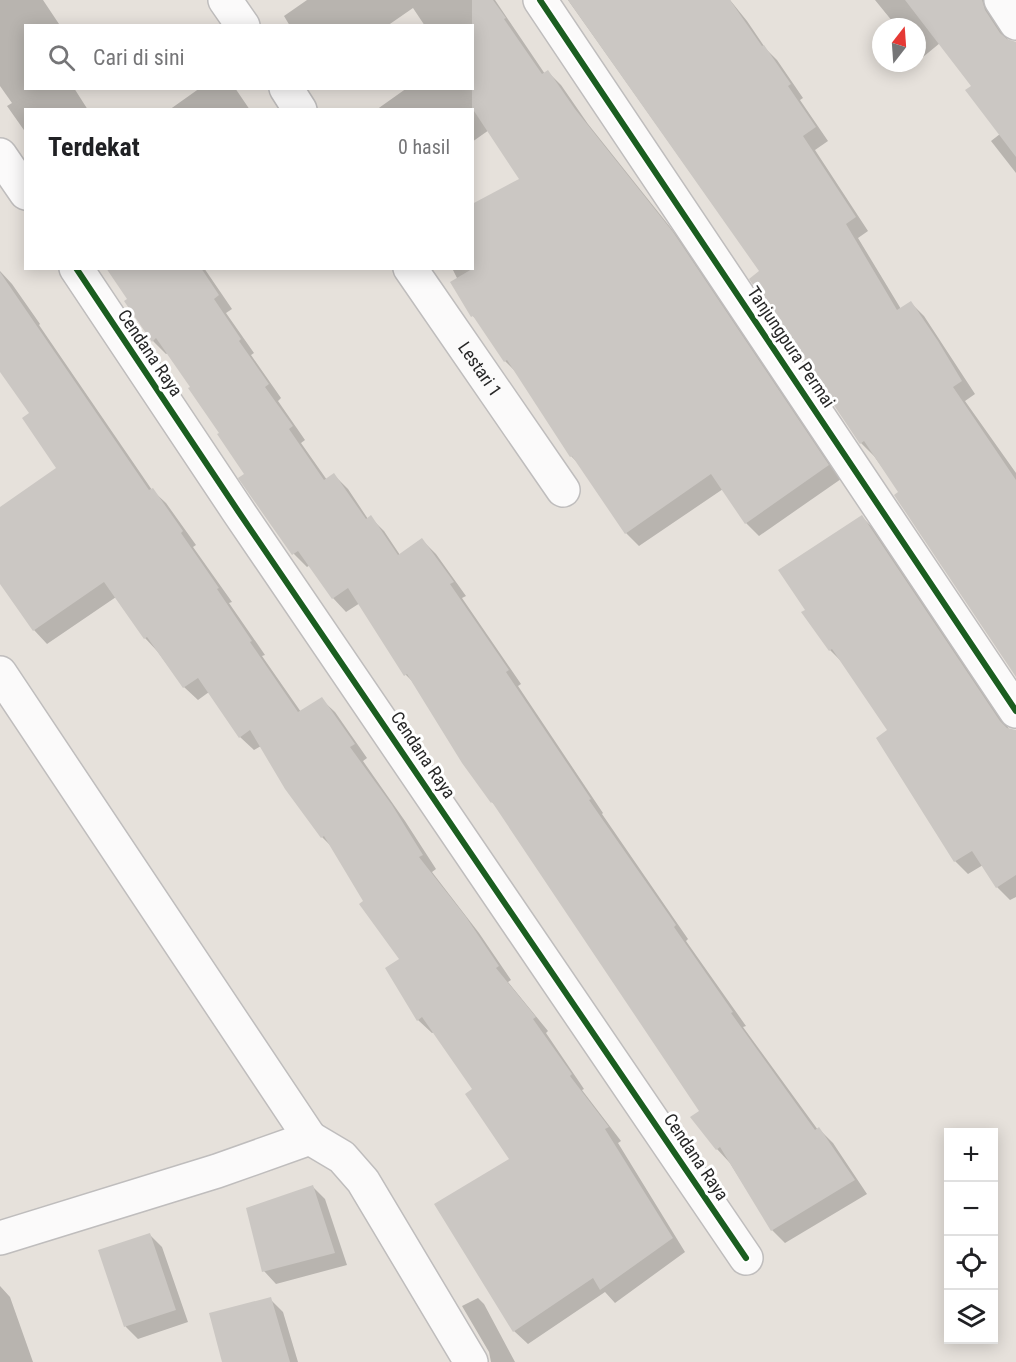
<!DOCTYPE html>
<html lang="id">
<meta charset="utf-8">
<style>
body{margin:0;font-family:"Roboto Condensed",sans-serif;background:#f2f2f2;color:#202124}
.controls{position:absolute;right:18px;bottom:18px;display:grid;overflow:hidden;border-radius:0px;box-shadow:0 3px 15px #0003}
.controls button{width:54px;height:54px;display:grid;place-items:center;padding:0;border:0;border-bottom:2px solid #e0e0e0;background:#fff;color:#202124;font:30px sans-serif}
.compass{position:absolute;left:872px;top:18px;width:54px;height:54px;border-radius:50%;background:#fff;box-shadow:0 3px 15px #0003;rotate:17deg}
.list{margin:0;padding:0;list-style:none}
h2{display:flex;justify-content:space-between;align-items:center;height:78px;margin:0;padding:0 24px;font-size:26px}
h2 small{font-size:20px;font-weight:400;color:#757577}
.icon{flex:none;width:33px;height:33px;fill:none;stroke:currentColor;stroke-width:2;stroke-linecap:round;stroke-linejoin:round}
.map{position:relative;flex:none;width:1016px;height:1362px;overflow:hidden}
.search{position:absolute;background:#fff;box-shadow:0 3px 15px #0003;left:24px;top:24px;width:450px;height:66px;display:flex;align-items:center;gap:15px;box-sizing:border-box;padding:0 21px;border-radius:0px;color:#757577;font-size:22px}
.panel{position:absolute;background:#fff;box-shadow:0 3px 15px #0003;left:24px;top:108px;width:450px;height:162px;border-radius:0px}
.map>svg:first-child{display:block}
</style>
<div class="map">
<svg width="1016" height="1362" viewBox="0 0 1016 1362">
<rect width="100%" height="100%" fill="#e6e1db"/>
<!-- shadow -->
<path fill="#0003" d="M 0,0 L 43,0 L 59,24 L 57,26 L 26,26 L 26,88 L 74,88 L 88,110 L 26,110 L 26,133 L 7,106 L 12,103 L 0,86 Z
M 307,0 L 495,0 L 545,74 L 548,72 L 561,85 L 588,124 L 686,247 L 841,479 L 759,536 L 746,523 L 723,489 L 639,546 L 626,533 L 578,463 L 571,456 L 518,374 L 505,361 L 481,324 L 473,316 L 452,283 L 458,280 L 452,268 L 472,268 L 521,179 L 489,130 L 472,142 L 472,110 L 376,110 L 407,88 L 472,88 L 472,26 L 425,26 L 413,8 L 387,26 L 290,26 L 284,16 Z
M 568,0 L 730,0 L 747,21 L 766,49 L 777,60 L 803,98 L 800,100 L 828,141 L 815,150 L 868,231 L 858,238 L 901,309 L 911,303 L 924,316 L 975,394 L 965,401 L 1016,473 L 1016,675 L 900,492 L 874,456 L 861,443 L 761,272 Z
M 875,0 L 1003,0 L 998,25 L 1009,41 L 1016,43 L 1016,173 L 991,141 L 1000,134 L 973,86 L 940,43 L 923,57 L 917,51 L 917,27 L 897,27 Z
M 200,88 L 235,88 L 250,110 L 169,110 Z
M 107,268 L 204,268 L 232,309 L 226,313 L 254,353 L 251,355 L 281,398 L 278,401 L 305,440 L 301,443 L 327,480 L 334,475 L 348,489 L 368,519 L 370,517 L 384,531 L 400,555 L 422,540 L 436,554 L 466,596 L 462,598 L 521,684 L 518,686 L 603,813 L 602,814 L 688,939 L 686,941 L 746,1026 L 743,1027 L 818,1130 L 819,1129 L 833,1143 L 867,1194 L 785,1243 L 772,1230 L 730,1163 L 717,1149 L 701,1111 L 500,810 L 492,802 L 414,683 L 406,675 L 360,603 L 346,612 L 333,598 L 310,565 L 307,567 L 294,554 L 192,387 L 168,353 L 166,354 L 153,341 L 129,300 Z
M 0,271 L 12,284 L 40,324 L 39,325 L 152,490 L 166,503 L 196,545 L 193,547 L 232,602 L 229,603 L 265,655 L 262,656 L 301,712 L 321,699 L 335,712 L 367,758 L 363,761 L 405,821 L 436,869 L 432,872 L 479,933 L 511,980 L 508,982 L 548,1031 L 546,1033 L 584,1089 L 582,1090 L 621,1141 L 618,1143 L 685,1252 L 615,1303 L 605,1292 L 528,1344 L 514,1331 L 511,1160 L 474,1089 L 434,1032 L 432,1033 L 418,1020 L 401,960 L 332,847 L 322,837 L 261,746 L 254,750 L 240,737 L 209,692 L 198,700 L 184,687 L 158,652 L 145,638 L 116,597 L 47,644 L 34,630 L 0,581 L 0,509 L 58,469 L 31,414 L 0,370 Z
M 862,517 L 875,530 L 1009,729 L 1016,731 L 1016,897 L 1010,900 L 997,887 L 983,865 L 968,874 L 955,861 L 890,731 L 843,663 L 830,650 L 807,610 Z
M 313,1187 L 325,1199 L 347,1265 L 276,1284 L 264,1271 Z
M 149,1234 L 162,1247 L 188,1322 L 138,1339 L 126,1327 L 100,1251 Z
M 0,1286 L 10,1297 L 33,1362 L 0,1362 Z
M 478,1298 L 484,1304 L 515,1362 L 491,1362 L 489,1352 L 462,1306 Z
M 270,1299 L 283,1312 L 298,1362 L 224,1362 Z"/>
<!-- building -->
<path fill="#cbc7c3" d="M 472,0 L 493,0 L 506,18 L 504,19 L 542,74 L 548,70 L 575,109 L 673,232 L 829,465 L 745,524 L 711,474 L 625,534 L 572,456 L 570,457 L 507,360 L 504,362 L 473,316 L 471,317 L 450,282 L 472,269 L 472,204 L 519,179 L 472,108 Z
M 568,0 L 730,0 L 762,46 L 764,45 L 791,84 L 788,86 L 816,127 L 803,136 L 856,217 L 846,224 L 897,310 L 911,301 L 938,341 L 962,381 L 953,387 L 1016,480 L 1016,677 L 894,495 L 898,492 L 864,441 L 860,444 L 749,279 L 759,271 Z
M 905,0 L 982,0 L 985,10 L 1000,33 L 1007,39 L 1016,42 L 1016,157 L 965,90 L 971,86 Z
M 106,268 L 201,268 L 219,295 L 214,299 L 241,339 L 239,341 L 269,384 L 265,387 L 293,426 L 289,429 L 324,480 L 334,473 L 366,519 L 371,515 L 398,555 L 422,538 L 454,582 L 450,584 L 509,670 L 506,672 L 591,799 L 589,800 L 676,925 L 674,927 L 733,1012 L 731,1013 L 815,1130 L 819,1127 L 855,1180 L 771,1231 L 720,1147 L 716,1150 L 690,1117 L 699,1111 L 492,802 L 491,803 L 462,763 L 407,674 L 404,676 L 348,588 L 332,599 L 298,551 L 292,555 L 238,478 L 244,474 L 217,434 L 219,433 L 188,388 L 190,387 L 156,338 L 152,342 L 124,301 L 127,299 Z
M 0,272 L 149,490 L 153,488 L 183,531 L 181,533 L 219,588 L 217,589 L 252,641 L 250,642 L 298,712 L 322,697 L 355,744 L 350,747 L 392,805 L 423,855 L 419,857 L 466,917 L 499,966 L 496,968 L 536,1017 L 533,1019 L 572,1074 L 570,1076 L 609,1127 L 605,1129 L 673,1238 L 600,1290 L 593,1278 L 513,1332 L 434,1204 L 509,1159 L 465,1094 L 472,1089 L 422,1017 L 417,1021 L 385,968 L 399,959 L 359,904 L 363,901 L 324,836 L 321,838 L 285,789 L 250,730 L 239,738 L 198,678 L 183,688 L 147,637 L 144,639 L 104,582 L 33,631 L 0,584 L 0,507 L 56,468 L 22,418 L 29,413 L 0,372 Z
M 862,515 L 1000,721 L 1007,728 L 1016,730 L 1016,875 L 996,888 L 972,851 L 954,862 L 876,738 L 887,730 L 832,649 L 829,651 L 801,612 L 805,610 L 778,570 Z
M 313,1185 L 335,1253 L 262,1272 L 246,1208 Z
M 150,1233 L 176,1310 L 124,1327 L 98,1250 Z
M 271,1297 L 290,1362 L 222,1362 L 209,1313 Z"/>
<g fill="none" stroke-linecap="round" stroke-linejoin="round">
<!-- minor casing -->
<g stroke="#bfbdbd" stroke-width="36">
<g id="minor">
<path d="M 225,0 L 243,26"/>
<path d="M 540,0 L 1016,711"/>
<path d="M 1001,0 L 1016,23"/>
<path d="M 286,88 L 300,110"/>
<path d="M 0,155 L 26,193"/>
<path d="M 76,268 L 238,511 L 746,1258"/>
<path id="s1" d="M 410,268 L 563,490"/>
<path d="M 0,673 L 310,1138"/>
<path d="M 0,1238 L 217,1171 L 310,1138 L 342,1157 L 363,1181 L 471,1362"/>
</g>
</g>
<!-- minor -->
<use href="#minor" stroke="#fbfafa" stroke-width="33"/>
<!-- cycleway casing -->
<g stroke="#fff" stroke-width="10">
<path id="cycleway" d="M 540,0 L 1016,711
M 76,268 L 238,511 L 746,1258"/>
</g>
<!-- cycleway -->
<use href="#cycleway" stroke="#1b5e20" stroke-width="6"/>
</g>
<g text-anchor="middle" stroke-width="6" stroke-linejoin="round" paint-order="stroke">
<!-- street labels -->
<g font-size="18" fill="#272727" stroke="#fff">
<text transform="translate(791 347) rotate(56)" y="6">Tanjungpura Permai</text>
<text transform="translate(150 353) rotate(56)" y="6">Cendana Raya</text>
<text dy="6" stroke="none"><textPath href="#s1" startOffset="123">Lestari 1</textPath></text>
<text transform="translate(423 755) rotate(56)" y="6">Cendana Raya</text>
<text transform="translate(696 1157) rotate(56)" y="6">Cendana Raya</text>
</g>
</g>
</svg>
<div class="controls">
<button>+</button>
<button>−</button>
<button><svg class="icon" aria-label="locate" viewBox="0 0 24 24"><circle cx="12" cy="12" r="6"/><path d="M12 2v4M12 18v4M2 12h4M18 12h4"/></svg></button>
<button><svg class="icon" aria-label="layers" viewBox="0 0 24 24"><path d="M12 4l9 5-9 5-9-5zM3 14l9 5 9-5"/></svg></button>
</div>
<svg class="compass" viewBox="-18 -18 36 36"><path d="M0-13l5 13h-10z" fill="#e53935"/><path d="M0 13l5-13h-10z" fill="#757577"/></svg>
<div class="search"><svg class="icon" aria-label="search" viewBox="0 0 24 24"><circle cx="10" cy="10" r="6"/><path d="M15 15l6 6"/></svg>Cari di sini</div>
<section class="panel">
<h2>Terdekat<small>0 hasil</small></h2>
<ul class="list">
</ul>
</section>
</div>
